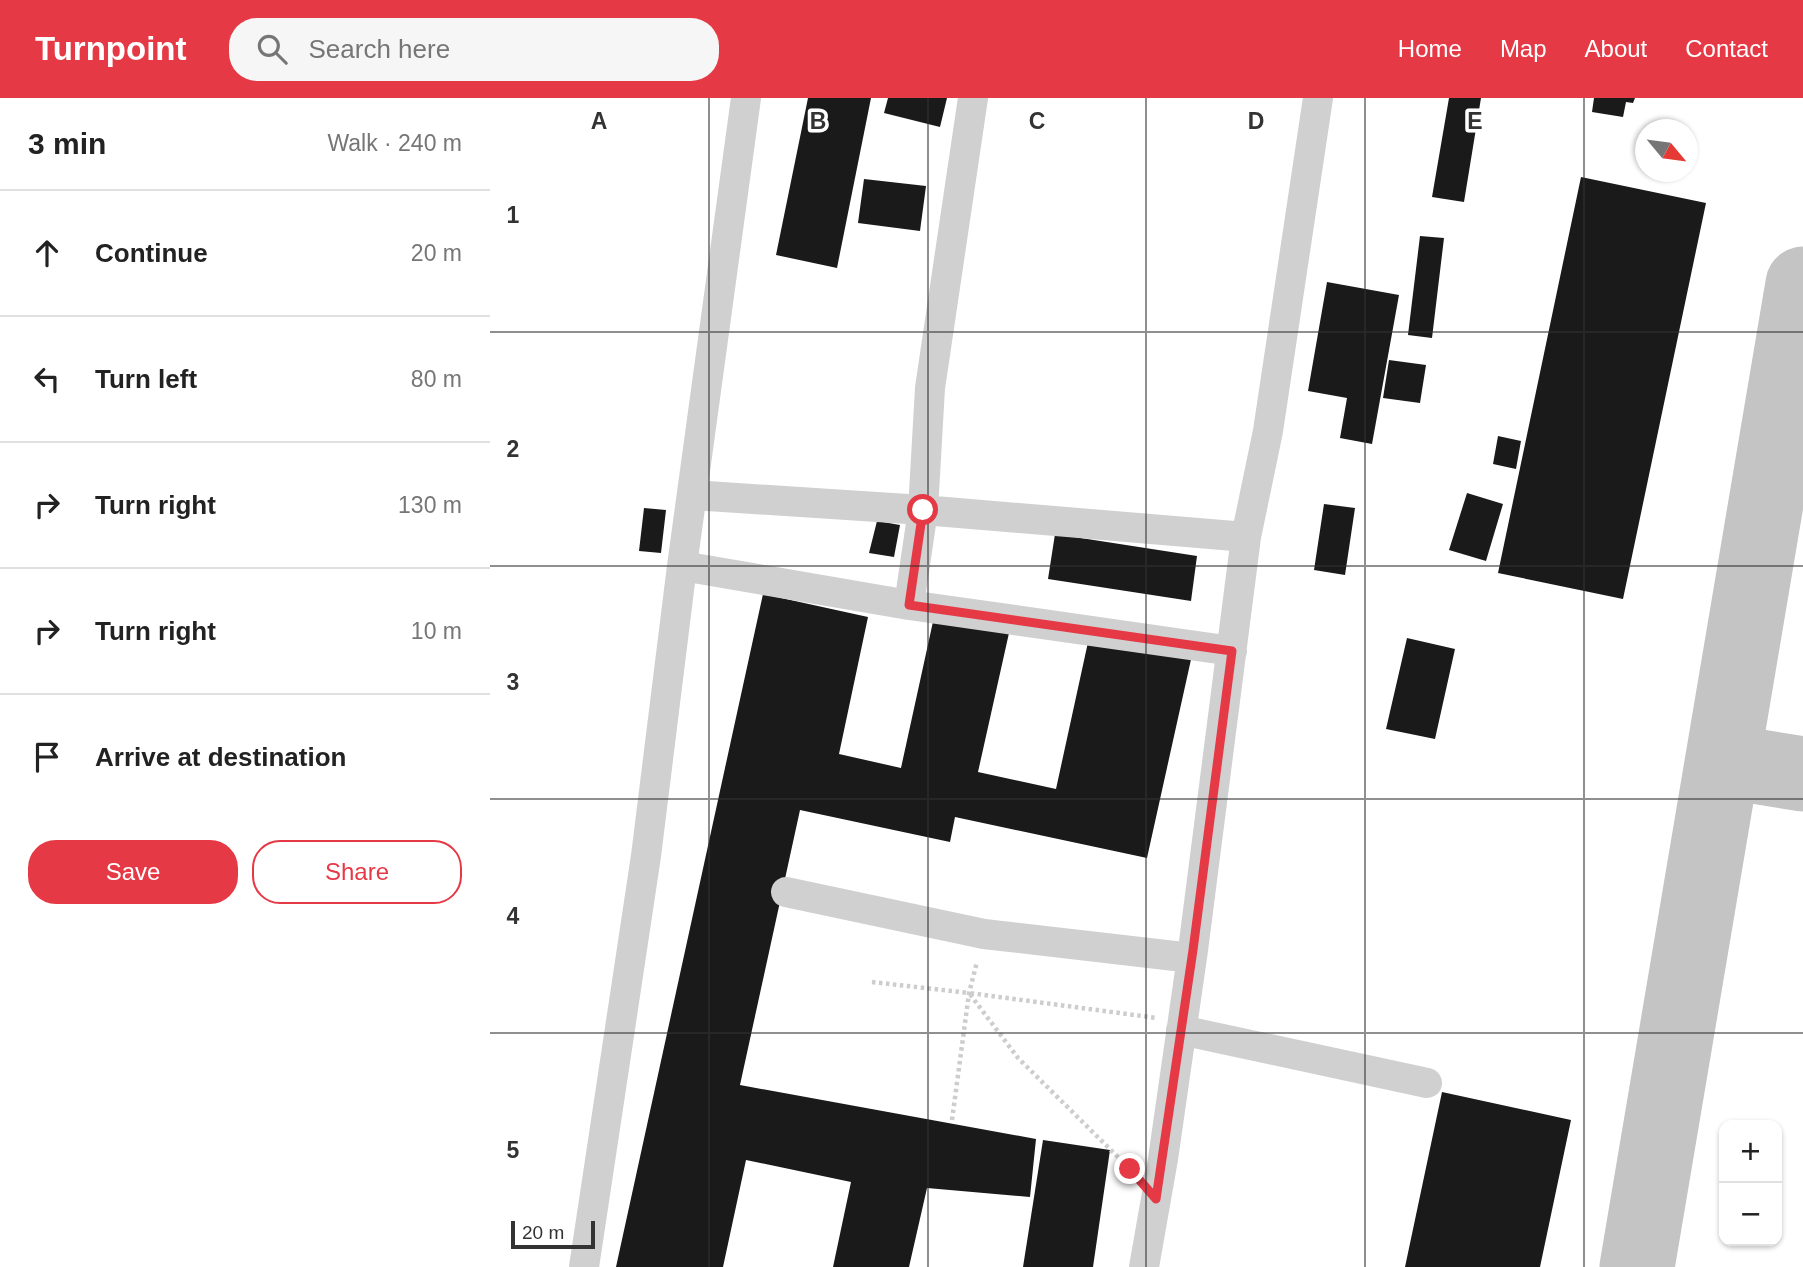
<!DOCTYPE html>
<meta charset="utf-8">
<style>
body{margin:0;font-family:Helvetica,sans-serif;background:#f6f6f6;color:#222}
.controls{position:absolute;right:21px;bottom:21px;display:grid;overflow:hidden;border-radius:14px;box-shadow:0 2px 5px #0004}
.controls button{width:63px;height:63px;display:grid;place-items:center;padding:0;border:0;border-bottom:2px solid #e0e0e0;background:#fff;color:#222;font:35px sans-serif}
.compass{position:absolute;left:1145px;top:21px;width:63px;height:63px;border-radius:50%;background:#fff;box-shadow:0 2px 5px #0004;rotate:119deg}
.scale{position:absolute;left:21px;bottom:18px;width:84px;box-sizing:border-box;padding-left:7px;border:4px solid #333;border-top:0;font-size:19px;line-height:24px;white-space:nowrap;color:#333;-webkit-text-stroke:5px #fff;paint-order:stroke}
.stop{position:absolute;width:21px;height:21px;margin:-16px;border:5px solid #e63946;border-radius:50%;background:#fff}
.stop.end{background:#e63946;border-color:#fff;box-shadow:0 2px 7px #0008}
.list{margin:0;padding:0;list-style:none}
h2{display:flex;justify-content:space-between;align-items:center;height:91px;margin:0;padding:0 28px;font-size:30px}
h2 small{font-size:23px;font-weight:400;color:#767676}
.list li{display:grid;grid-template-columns:46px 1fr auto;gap:21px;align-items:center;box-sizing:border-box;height:126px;padding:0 28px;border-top:2px solid #e0e0e0}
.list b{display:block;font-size:26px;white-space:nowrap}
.list em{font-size:23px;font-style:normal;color:#767676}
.actions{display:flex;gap:14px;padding:21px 28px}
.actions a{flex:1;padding:16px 0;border:2px solid #e63946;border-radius:28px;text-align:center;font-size:24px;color:#e63946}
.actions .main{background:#e63946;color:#fff}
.icon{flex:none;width:38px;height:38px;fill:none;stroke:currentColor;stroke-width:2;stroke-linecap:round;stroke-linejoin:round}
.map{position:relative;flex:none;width:1313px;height:1169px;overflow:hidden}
header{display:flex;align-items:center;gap:42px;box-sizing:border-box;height:98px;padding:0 35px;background:#e63946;color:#fff}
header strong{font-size:33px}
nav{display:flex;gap:38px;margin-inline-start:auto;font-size:24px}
.search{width:490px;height:63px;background:#f6f6f6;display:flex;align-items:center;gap:18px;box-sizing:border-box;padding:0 24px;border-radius:28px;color:#767676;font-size:26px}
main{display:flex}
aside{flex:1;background:#fff}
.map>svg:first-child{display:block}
</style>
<header>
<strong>Turnpoint</strong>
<div class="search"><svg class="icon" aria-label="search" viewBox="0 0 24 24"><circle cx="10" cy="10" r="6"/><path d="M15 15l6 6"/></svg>Search here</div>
<nav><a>Home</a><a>Map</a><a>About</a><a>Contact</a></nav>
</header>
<main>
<aside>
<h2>3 min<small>Walk · 240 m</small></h2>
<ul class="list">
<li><svg class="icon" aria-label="ahead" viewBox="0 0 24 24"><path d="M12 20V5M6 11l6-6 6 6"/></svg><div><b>Continue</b></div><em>20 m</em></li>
<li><svg class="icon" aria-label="left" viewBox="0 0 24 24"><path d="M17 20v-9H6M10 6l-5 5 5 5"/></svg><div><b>Turn left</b></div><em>80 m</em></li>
<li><svg class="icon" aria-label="right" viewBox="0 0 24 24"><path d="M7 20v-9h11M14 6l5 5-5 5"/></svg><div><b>Turn right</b></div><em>130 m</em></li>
<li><svg class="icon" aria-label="right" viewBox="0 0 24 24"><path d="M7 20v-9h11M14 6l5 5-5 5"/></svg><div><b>Turn right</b></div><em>10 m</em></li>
<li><svg class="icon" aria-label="arrive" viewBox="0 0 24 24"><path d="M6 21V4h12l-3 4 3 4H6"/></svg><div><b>Arrive at destination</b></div></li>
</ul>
<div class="actions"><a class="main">Save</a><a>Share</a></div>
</aside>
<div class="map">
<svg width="1313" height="1169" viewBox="0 0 1313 1169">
<rect width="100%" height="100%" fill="#fff"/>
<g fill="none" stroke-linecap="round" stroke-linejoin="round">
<!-- taxiway -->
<path stroke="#c4c4c4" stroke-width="75" d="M 1233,663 L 1313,676
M 1147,1169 L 1313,186"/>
</g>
<!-- building -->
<path fill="#1a1a1a" d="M 318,0 L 381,0 L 347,170 L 286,157 Z
M 398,0 L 457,0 L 450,29 L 394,15 Z
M 959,0 L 991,0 L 974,104 L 942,99 Z
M 1104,0 L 1145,0 L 1143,5 L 1136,4 L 1133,19 L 1102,14 Z
M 1091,79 L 1216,105 L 1133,501 L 1008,475 Z
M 374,81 L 436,88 L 430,133 L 368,125 Z
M 930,138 L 954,140 L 942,240 L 918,237 Z
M 837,184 L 909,197 L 882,346 L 850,340 L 857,300 L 818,293 Z
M 899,262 L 936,267 L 930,305 L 893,300 Z
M 1008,338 L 1031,343 L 1026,371 L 1003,366 Z
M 977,395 L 1013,406 L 996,463 L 959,452 Z
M 834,406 L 865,410 L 855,477 L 824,472 Z
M 154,410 L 176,412 L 171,455 L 149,453 Z
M 387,423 L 410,427 L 404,459 L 379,455 Z
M 565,436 L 707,458 L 701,503 L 558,481 Z
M 273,496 L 378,519 L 349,656 L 411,670 L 444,519 L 519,535 L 488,674 L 566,691 L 600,535 L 702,557 L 657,760 L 465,719 L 460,744 L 310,712 L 250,987 L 546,1041 L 540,1099 L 437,1090 L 419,1169 L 343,1169 L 361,1084 L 256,1062 L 233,1169 L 126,1169 Z
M 917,540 L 965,551 L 945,641 L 896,631 Z
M 952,994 L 1081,1022 L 1050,1169 L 915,1169 Z
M 553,1042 L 620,1052 L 603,1169 L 533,1169 Z"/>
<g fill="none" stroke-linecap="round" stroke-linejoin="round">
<!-- path -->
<path stroke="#cdcdcd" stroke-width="4.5" stroke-dasharray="3.5 3.5" stroke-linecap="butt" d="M 382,884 L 479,895
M 462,1022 L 479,895 L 487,864
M 643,1074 L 528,960 L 479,895 L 667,920"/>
<!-- minor -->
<path stroke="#d0d0d0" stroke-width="30" d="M 202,397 L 433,412 L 756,439
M 192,468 L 419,507 L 742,553
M 419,507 L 433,412 L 440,290 L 483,0
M 296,794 L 494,836 L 702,860
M 691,932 L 937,985
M 94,1169 L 156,758 L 192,468 L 256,0
M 654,1169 L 673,1061 L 703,852 L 756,439 L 778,333 L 828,0"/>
</g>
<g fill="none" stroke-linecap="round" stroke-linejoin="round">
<!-- route -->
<path stroke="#e63946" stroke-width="9" d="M 433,412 L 419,507 L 742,553 L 703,852 L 666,1101 L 640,1071"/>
</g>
<!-- grid -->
<path fill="none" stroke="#333" stroke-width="2" stroke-opacity="0.55" d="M 219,0 L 219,1169M 438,0 L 438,1169M 656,0 L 656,1169M 875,0 L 875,1169M 1094,0 L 1094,1169M 0,234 L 1313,234M 0,468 L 1313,468M 0,701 L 1313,701M 0,935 L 1313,935"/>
<g font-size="23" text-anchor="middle" font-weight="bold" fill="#333" stroke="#fff" stroke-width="7" stroke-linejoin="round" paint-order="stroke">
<text x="109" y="31">A</text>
<text x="328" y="31">B</text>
<text x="547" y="31">C</text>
<text x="766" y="31">D</text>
<text x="985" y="31">E</text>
<text x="23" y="125">1</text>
<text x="23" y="359">2</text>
<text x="23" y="592">3</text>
<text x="23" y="826">4</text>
<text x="23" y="1060">5</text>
</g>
</svg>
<div class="controls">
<button>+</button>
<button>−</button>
</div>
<svg class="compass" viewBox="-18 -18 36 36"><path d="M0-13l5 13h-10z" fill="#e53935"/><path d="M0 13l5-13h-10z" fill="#767676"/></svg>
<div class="scale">20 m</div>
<div class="stop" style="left:433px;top:412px"></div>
<div class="stop end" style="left:640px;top:1071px"></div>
</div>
</main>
